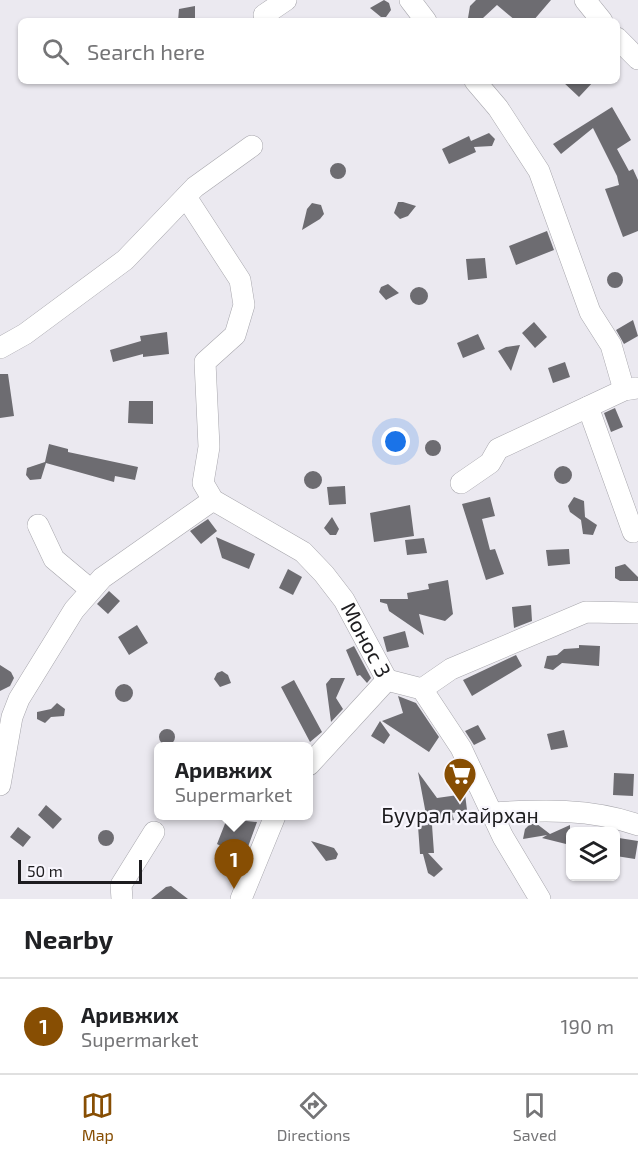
<!DOCTYPE html>
<meta charset="utf-8">
<style>
body{margin:0;font-family:"Exo 2",sans-serif;background:#f2f2f2;color:#202124}
.controls{position:absolute;right:18px;bottom:18px;display:grid;overflow:hidden;border-radius:9px;box-shadow:0 2px 4px #0004}
.controls button{width:54px;height:54px;display:grid;place-items:center;padding:0;border:0;border-bottom:2px solid #e0e0e0;background:#fff;color:#202124;font:30px sans-serif}
.scale{position:absolute;left:18px;bottom:15px;width:124px;box-sizing:border-box;padding-left:6px;border:3px solid #1d1c1f;border-top:0;font-size:16px;line-height:21px;white-space:nowrap;color:#1d1c1f;-webkit-text-stroke:4px #f8f6fd;paint-order:stroke}
.you{position:absolute;left:396px;top:442px;width:21px;height:21px;margin:-15px;border:4px solid #fff;border-radius:50%;background:#1a73e8;box-shadow:0 0 0 9px #1a73e833}
.badge{display:grid;place-items:center;width:39px;height:39px;border-radius:50%;background:#874e03;color:#fff;font-size:20px;font-weight:700}
.pin{position:absolute;translate:-50% -50px;filter:drop-shadow(0 2px 3px #0008)}
.pin::after{content:'';position:absolute;top:32px;width:21px;height:18px;background:inherit;clip-path:polygon(0 0,100% 0,50% 100%)}
.popup{position:absolute;left:154px;top:742px;width:159px;height:78px;box-sizing:border-box;display:grid;place-content:center;border-radius:9px;background:#fff;filter:drop-shadow(0 2px 4px #0005);font-size:20px;white-space:nowrap;color:#757577}
.popup b{font-size:22px;color:#202124}
.popup::after{content:'';position:absolute;left:50%;top:100%;margin-left:-12px;border:12px solid transparent;border-top-color:#fff}
.list{margin:0;padding:0;list-style:none}
h2{display:flex;justify-content:space-between;align-items:center;height:78px;margin:0;padding:0 24px;font-size:26px}
h2 small{font-size:20px;font-weight:400;color:#757577}
.list li{display:grid;grid-template-columns:39px 1fr auto;gap:18px;align-items:center;box-sizing:border-box;height:96px;padding:0 24px;border-top:2px solid #e0e0e0}
.list b{display:block;font-size:22px;white-space:nowrap}
.list p{margin:0;font-size:20px;white-space:nowrap;color:#757577}
.list em{font-size:20px;font-style:normal;color:#757577}
.icon{flex:none;width:33px;height:33px;fill:none;stroke:currentColor;stroke-width:2;stroke-linecap:round;stroke-linejoin:round}
.map{position:relative;flex:none;width:638px;height:899px;overflow:hidden}
.search{position:absolute;background:#fff;box-shadow:0 2px 4px #0004;left:18px;right:18px;top:18px;height:66px;display:flex;align-items:center;gap:15px;box-sizing:border-box;padding:0 21px;border-radius:9px;color:#757577;font-size:22px}
.sheet{height:174px;background:#fff}
nav{display:flex;justify-content:space-around;align-items:center;box-sizing:border-box;height:84px;border-top:2px solid #e0e0e0;background:#fff;font-size:16px;color:#757577}
nav a{display:grid;justify-items:center;gap:3px}
nav .on{color:#874e03}
.map>svg:first-child{display:block}
</style>
<div class="map">
<svg width="638" height="899" viewBox="0 0 638 899">
<rect width="100%" height="100%" fill="#ebe9f0"/>
<!-- building -->
<path fill="#6d6c71" d="M 384,0 L 389,3 L 391,10 L 386,17 L 381,17 L 370,8 Z
M 476,0 L 551,0 L 533,21 L 516,21 L 497,5 L 483,18 L 468,18 L 470,6 Z
M 195,6 L 195,21 L 178,21 L 179,9 Z
M 562,81 L 594,81 L 579,97 Z
M 612,107 L 631,140 L 617,149 L 629,171 L 633,169 L 638,180 L 638,231 L 623,237 L 605,189 L 619,185 L 617,176 L 593,128 L 561,154 L 553,144 Z
M 489,133 L 495,139 L 492,146 L 474,147 L 476,152 L 449,164 L 442,149 L 469,136 L 471,141 Z
M330 171a8 8 0 1 1 16 0a8 8 0 1 1-16 0Z
M 398,202 L 403,202 L 416,206 L 408,216 L 400,219 L 394,213 Z
M 312,203 L 321,205 L 324,214 L 320,219 L 302,230 L 307,209 Z
M 547,231 L 554,250 L 516,265 L 509,246 Z
M 485,258 L 487,278 L 468,280 L 466,259 Z
M607 280a8 8 0 1 1 16 0a8 8 0 1 1-16 0Z
M 388,284 L 399,293 L 386,300 L 379,292 L 381,287 Z
M410 296a9 9 0 1 1 18 0a9 9 0 1 1-18 0Z
M 633,320 L 638,336 L 624,344 L 616,330 Z
M 534,322 L 547,337 L 535,348 L 522,333 Z
M 167,332 L 169,354 L 143,357 L 143,354 L 113,362 L 110,350 L 141,341 L 140,336 Z
M 478,334 L 485,349 L 463,358 L 457,343 Z
M 520,345 L 511,371 L 498,351 L 506,347 Z
M 565,362 L 570,377 L 553,383 L 548,368 Z
M 0,374 L 8,374 L 14,416 L 0,418 Z
M 129,401 L 153,401 L 153,424 L 128,423 Z
M 615,408 L 623,427 L 611,432 L 604,413 Z
M425 448a8 8 0 1 1 16 0a8 8 0 1 1-16 0Z
M 49,444 L 68,449 L 68,452 L 138,467 L 135,480 L 115,476 L 114,482 L 46,463 L 41,479 L 30,480 L 26,475 L 27,468 L 45,462 Z
M554 475a9 9 0 1 1 18 0a9 9 0 1 1-18 0Z
M304 480a9 9 0 1 1 18 0a9 9 0 1 1-18 0Z
M 345,486 L 346,504 L 329,505 L 327,487 Z
M 490,497 L 495,516 L 482,519 L 490,550 L 495,549 L 504,574 L 486,580 L 462,504 Z
M 574,497 L 584,501 L 585,517 L 597,525 L 593,535 L 583,534 L 581,520 L 570,512 L 568,506 Z
M 410,505 L 414,536 L 374,542 L 370,513 Z
M 332,517 L 339,529 L 336,535 L 330,535 L 324,528 Z
M 208,519 L 217,531 L 201,544 L 190,531 Z
M 216,537 L 255,554 L 249,569 L 222,558 Z
M 424,538 L 427,553 L 407,555 L 405,540 Z
M 569,549 L 570,564 L 548,566 L 546,550 Z
M 625,564 L 638,577 L 638,581 L 620,581 L 615,578 L 615,567 Z
M 288,569 L 302,577 L 293,595 L 279,588 Z
M 448,580 L 453,614 L 445,621 L 419,614 L 424,635 L 389,611 L 387,604 L 380,602 L 380,599 L 408,599 L 407,593 L 429,589 L 428,584 Z
M 109,591 L 120,601 L 108,614 L 97,604 Z
M 531,605 L 532,621 L 514,628 L 512,607 Z
M 137,625 L 148,643 L 129,655 L 118,637 Z
M 405,631 L 409,647 L 387,652 L 383,637 Z
M 579,645 L 600,646 L 599,666 L 562,663 L 553,670 L 544,668 L 547,656 L 557,655 L 564,649 L 579,648 Z
M 354,646 L 371,678 L 367,683 L 360,675 L 357,676 L 346,650 Z
M 516,655 L 522,666 L 472,696 L 463,680 Z
M 0,665 L 11,672 L 14,678 L 10,686 L 0,691 Z
M 222,671 L 228,675 L 231,683 L 220,687 L 214,679 L 217,673 Z
M 331,678 L 345,678 L 336,698 L 343,709 L 331,722 L 326,684 Z
M 294,680 L 322,732 L 310,742 L 281,687 Z
M115 693a9 9 0 1 1 18 0a9 9 0 1 1-18 0Z
M 398,696 L 416,703 L 439,737 L 429,752 L 382,721 L 403,713 Z
M 57,703 L 65,709 L 64,716 L 51,717 L 45,723 L 37,719 L 37,712 L 51,709 Z
M 380,721 L 390,735 L 384,744 L 371,736 Z
M 478,725 L 486,739 L 474,745 L 465,731 Z
M159 737a8 8 0 1 1 16 0a8 8 0 1 1-16 0Z
M 564,730 L 568,747 L 551,750 L 547,734 Z
M 418,772 L 437,798 L 465,794 L 467,810 L 452,813 L 454,820 L 428,825 L 432,825 L 434,853 L 428,853 L 443,869 L 434,877 L 428,873 L 423,854 L 420,854 L 418,826 L 428,825 Z
M 614,773 L 634,774 L 633,796 L 613,795 Z
M 46,805 L 62,819 L 53,829 L 38,815 Z
M 228,816 L 237,820 L 257,822 L 244,858 L 217,844 Z
M 530,824 L 537,824 L 550,834 L 570,825 L 570,845 L 542,838 L 547,835 L 523,839 L 525,829 Z
M 18,827 L 31,837 L 23,847 L 10,837 Z
M98 838a8 8 0 1 1 16 0a8 8 0 1 1-16 0Z
M 619,838 L 638,841 L 635,859 L 616,856 Z
M 311,841 L 334,848 L 338,854 L 336,859 L 326,861 Z
M 171,886 L 188,899 L 151,899 L 166,887 Z"/>
<g fill="none" stroke-linecap="round" stroke-linejoin="round">
<!-- minor casing -->
<g stroke="#a7a6ac" stroke-width="22">
<g id="minor">
<path d="M 410,0 L 426,21"/>
<path d="M 585,0 L 602,21"/>
<path d="M 264,15 L 286,0"/>
<path d="M 617,38 L 638,59"/>
<path d="M 475,81 L 498,108 L 539,171 L 590,312 L 611,345 L 624,390"/>
<path id="s1" d="M 186,197 L 240,280 L 244,305 L 235,335 L 205,362 L 209,447 L 203,483 L 213,500 L 303,552 L 324,574 L 344,600 L 387,680 L 422,689 L 461,748 L 503,837 L 540,899"/>
<path d="M 0,348 L 25,334 L 125,260 L 195,187 L 252,146"/>
<path d="M 588,407 L 633,532"/>
<path d="M 461,483 L 490,463 L 498,449 L 624,390 L 637,388"/>
<path d="M 38,525 L 54,559 L 91,590"/>
<path d="M 422,689 L 451,669 L 586,612 L 638,613"/>
<path d="M 309,765 L 387,680"/>
<path d="M 0,785 L 12,717 L 19,699 L 74,610 L 102,578 L 213,500"/>
<path d="M 492,813 C 541,810 591,808 638,825"/>
<path d="M 122,899 L 121,885 L 154,832"/>
<path d="M 241,899 L 275,816"/>
</g>
</g>
<!-- minor -->
<use href="#minor" stroke="#fff" stroke-width="21"/>
</g>
<!-- icons -->
<defs>
<g id="supermarket-pin" transform="scale(1.725)"><path d="M0 17L-7.5 6A9.5 9.5 0 1 1 7.5 6Z" fill="#874e03" stroke="#f8f6fd"/><path d="M-6-5.5h2.5l.6 2H6L4.5 2H-2.5L-4.4-4H-6ZM-1.5 3.2a1.3 1.3 0 1 0 .1 0ZM3 3.2a1.3 1.3 0 1 0 .1 0Z" fill="#fff"/></g>
</defs>
<g fill-rule="evenodd">
<use href="#supermarket-pin" x="460" y="774"/>
</g>
<g text-anchor="middle" stroke-width="4.5" stroke-linejoin="round" paint-order="stroke">
<!-- street labels -->
<g font-size="21" fill="#1d1c1f" stroke="#f8f6fd">
<text dy="7" stroke="none"><textPath href="#s1" startOffset="550">Монос 3</textPath></text>
</g>
<!-- poi labels -->
<g font-size="21" fill="#1d1c1f" stroke="#f8f6fd">
<text x="460" y="823">Буурал хайрхан</text>
</g>
</g>
</svg>
<div class="controls">
<button><svg class="icon" aria-label="layers" viewBox="0 0 24 24"><path d="M12 4l9 5-9 5-9-5zM3 14l9 5 9-5"/></svg></button>
</div>
<div class="scale">50 m</div>
<div class="you"></div>
<div class="pin badge" style="left:234px;top:889px">1</div>
<div class="popup"><b>Аривжих</b>Supermarket</div>
<div class="search"><svg class="icon" aria-label="search" viewBox="0 0 24 24"><circle cx="10" cy="10" r="6"/><path d="M15 15l6 6"/></svg>Search here</div>
</div>
<section class="sheet">
<h2>Nearby<small></small></h2>
<ul class="list">
<li><span class="badge">1</span><div><b>Аривжих</b><p>Supermarket</p></div><em>190 m</em></li>
</ul>
</section>
<nav>
<a class="on"><svg class="icon" aria-label="map" viewBox="0 0 24 24"><path d="M3 6l6-2 6 2 6-2v14l-6 2-6-2-6 2zM9 4v14M15 6v14"/></svg>Map</a>
<a><svg class="icon" aria-label="directions" viewBox="0 0 24 24"><path d="M12 3l9 9-9 9-9-9zM9 14v-3h6M13 9l2 2-2 2"/></svg>Directions</a>
<a><svg class="icon" aria-label="saved" viewBox="0 0 24 24"><path d="M7 4h10v16l-5-4-5 4z"/></svg>Saved</a>
</nav>
